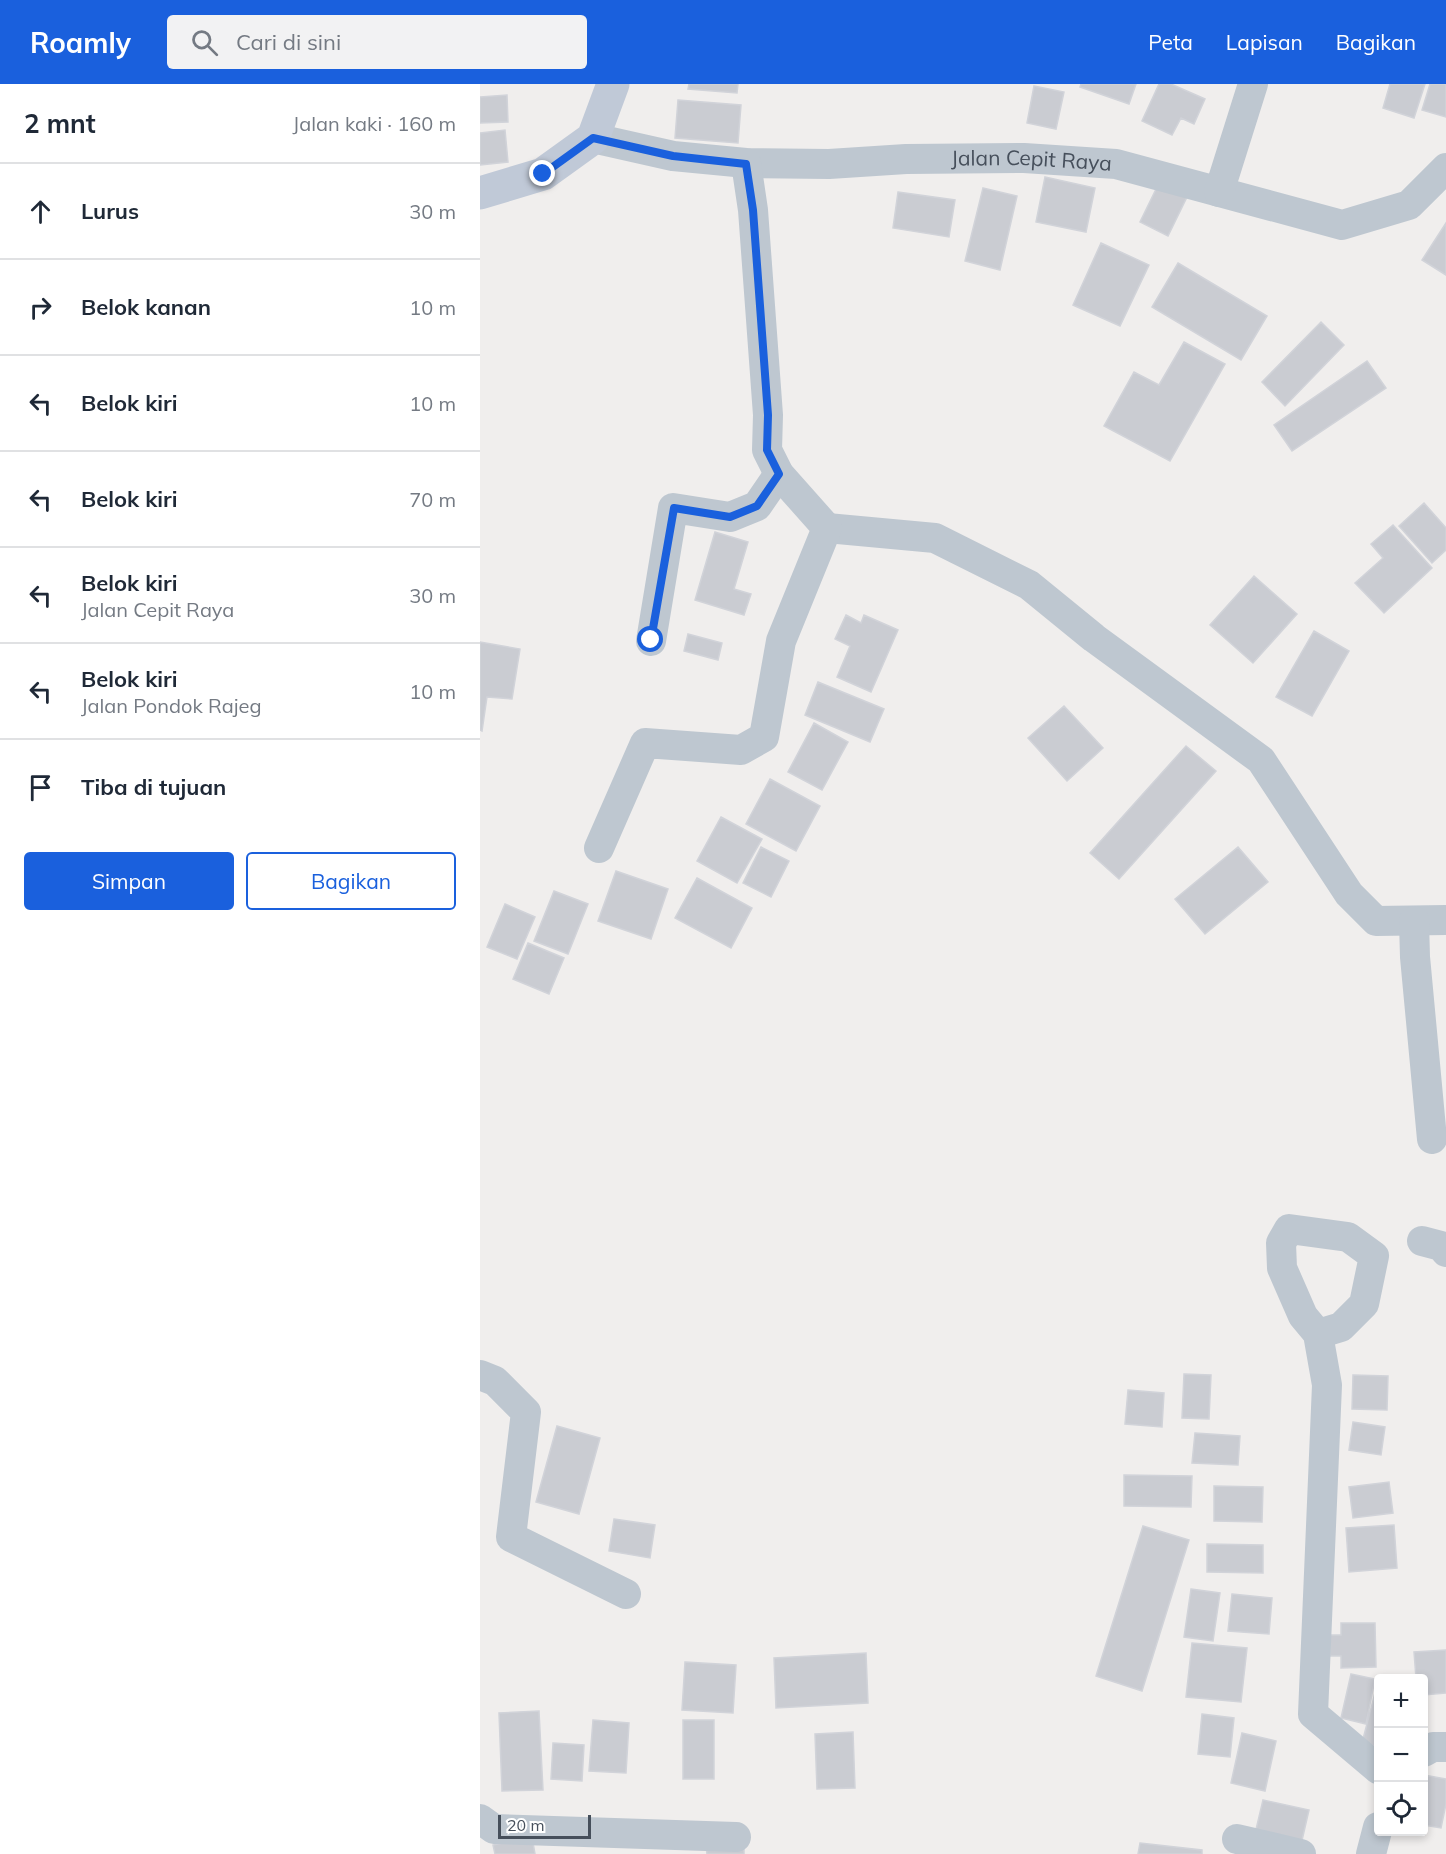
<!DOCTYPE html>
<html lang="id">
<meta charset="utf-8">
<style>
body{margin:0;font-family:Mulish,sans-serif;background:#f2f2f3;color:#1f2937}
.controls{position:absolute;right:18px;bottom:18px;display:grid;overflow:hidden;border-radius:6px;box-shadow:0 3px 9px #0003}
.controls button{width:54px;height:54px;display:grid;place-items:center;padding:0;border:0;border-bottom:2px solid #e0e1e3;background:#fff;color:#1f2937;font:30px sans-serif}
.scale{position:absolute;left:18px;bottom:15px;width:93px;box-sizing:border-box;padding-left:6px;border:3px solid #464f5b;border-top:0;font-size:16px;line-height:21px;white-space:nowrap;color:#464f5b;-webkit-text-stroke:4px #fff;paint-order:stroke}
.stop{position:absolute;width:18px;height:18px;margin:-14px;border:4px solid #1a60dd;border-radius:50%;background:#fff}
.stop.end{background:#1a60dd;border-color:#fff;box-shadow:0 2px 6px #0008}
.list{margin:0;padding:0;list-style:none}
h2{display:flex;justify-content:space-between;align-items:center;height:78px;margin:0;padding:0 24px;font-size:26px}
h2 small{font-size:20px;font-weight:400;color:#747a83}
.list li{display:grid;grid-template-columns:39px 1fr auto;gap:18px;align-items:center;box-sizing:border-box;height:96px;padding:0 24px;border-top:2px solid #e0e1e3}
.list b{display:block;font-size:22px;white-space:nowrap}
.list p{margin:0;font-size:20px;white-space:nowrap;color:#747a83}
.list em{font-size:20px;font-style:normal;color:#747a83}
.actions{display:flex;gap:12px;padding:18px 24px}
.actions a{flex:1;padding:14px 0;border:2px solid #1a60dd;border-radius:6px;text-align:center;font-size:21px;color:#1a60dd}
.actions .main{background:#1a60dd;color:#fff}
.icon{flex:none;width:33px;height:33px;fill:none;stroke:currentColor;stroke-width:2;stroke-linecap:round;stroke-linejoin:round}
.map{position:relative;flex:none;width:966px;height:1770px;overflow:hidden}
header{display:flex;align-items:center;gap:36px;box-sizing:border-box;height:84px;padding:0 30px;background:#1a60dd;color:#fff}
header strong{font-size:28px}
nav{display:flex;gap:33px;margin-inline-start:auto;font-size:21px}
.search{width:420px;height:54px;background:#f2f2f3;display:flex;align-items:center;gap:15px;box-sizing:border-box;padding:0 21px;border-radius:6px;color:#747a83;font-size:22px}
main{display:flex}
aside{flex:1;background:#fff}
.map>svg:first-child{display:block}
</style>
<header>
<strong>Roamly</strong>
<div class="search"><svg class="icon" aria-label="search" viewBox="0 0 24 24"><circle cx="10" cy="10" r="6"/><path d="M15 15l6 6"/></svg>Cari di sini</div>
<nav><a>Peta</a><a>Lapisan</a><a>Bagikan</a></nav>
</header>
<main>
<aside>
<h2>2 mnt<small>Jalan kaki · 160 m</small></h2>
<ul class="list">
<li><svg class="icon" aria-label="ahead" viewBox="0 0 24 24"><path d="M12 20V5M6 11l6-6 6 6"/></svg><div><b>Lurus</b></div><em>30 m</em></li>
<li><svg class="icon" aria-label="right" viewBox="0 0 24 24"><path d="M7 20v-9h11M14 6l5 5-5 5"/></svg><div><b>Belok kanan</b></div><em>10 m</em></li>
<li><svg class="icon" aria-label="left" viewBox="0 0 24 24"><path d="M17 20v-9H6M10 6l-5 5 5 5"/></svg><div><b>Belok kiri</b></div><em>10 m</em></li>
<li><svg class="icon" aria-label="left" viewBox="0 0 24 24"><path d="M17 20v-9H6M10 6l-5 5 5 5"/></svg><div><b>Belok kiri</b></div><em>70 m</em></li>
<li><svg class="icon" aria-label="left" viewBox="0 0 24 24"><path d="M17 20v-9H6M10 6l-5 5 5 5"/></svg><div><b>Belok kiri</b><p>Jalan Cepit Raya</p></div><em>30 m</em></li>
<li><svg class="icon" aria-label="left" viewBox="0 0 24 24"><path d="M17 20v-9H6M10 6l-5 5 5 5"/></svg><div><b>Belok kiri</b><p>Jalan Pondok Rajeg</p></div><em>10 m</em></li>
<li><svg class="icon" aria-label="arrive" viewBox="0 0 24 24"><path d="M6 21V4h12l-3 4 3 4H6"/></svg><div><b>Tiba di tujuan</b></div></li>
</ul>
<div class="actions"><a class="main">Simpan</a><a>Bagikan</a></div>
</aside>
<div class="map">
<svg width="966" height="1770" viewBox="0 0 966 1770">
<rect width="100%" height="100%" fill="#f0eeed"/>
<!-- building -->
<path fill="#caccd2" stroke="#d1d3d9" stroke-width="1.5" d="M 209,0 L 258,0 L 257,9 L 208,5 Z
M 601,0 L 656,0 L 649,20 L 600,3 Z
M 679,0 L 691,0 L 725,15 L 714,40 L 701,34 L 692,51 L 662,37 Z
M 910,0 L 945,0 L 934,34 L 903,24 Z
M 950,0 L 966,0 L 966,33 L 942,26 Z
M 554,2 L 584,8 L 576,45 L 547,39 Z
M 27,11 L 28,38 L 0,39 L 0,13 Z
M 198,16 L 261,21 L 258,59 L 195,54 Z
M 25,46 L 28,78 L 0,81 L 0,49 Z
M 565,93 L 615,104 L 606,148 L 556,138 Z
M 679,99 L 707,113 L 688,152 L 660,138 Z
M 503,104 L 537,112 L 520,186 L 485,177 Z
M 418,108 L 475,116 L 469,153 L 413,144 Z
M 966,139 L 966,191 L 942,176 Z
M 621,159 L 669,181 L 640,242 L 593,221 Z
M 698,179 L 787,232 L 761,276 L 672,223 Z
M 841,238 L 864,261 L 805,322 L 782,298 Z
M 704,258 L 745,280 L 690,377 L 624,342 L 654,288 L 679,301 Z
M 887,277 L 906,304 L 812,367 L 794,341 Z
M 944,419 L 966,444 L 966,466 L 952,479 L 919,442 Z
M 913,441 L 952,484 L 904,529 L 875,499 L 903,474 L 891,460 Z
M 235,448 L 268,458 L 254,505 L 271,510 L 264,531 L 215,516 Z
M 774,492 L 817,530 L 773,579 L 730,541 Z
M 366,531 L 381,539 L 384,531 L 418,546 L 391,608 L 357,593 L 370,562 L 355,555 Z
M 834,547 L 869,567 L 832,632 L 796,613 Z
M 208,550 L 242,559 L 238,576 L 204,567 Z
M 0,558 L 40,565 L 32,615 L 7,613 L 2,647 L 0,646 Z
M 338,598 L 404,625 L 390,658 L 325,631 Z
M 584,622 L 623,664 L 587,697 L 548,654 Z
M 334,639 L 368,658 L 342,706 L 308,688 Z
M 706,662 L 736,687 L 639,795 L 610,769 Z
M 290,695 L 340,722 L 316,767 L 266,740 Z
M 241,733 L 282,755 L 257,799 L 217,777 Z
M 281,763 L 309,777 L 291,813 L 263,799 Z
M 758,763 L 788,798 L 725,850 L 695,815 Z
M 136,787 L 188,805 L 171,855 L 118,837 Z
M 217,794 L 272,824 L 251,864 L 195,834 Z
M 74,807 L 108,820 L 88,870 L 54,857 Z
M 25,820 L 55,833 L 37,875 L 7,863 Z
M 48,859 L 84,874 L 69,910 L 33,895 Z
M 704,1290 L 731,1291 L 729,1335 L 702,1334 Z
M 873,1291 L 908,1292 L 907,1326 L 872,1325 Z
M 648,1306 L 684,1309 L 682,1343 L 645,1340 Z
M 873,1338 L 905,1343 L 901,1371 L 869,1366 Z
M 77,1342 L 120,1354 L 99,1430 L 56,1418 Z
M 715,1349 L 760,1352 L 758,1381 L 712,1379 Z
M 644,1391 L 712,1392 L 711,1423 L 644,1422 Z
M 909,1398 L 913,1429 L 873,1434 L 869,1403 Z
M 734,1402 L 783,1403 L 782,1438 L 734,1437 Z
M 134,1435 L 175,1441 L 170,1474 L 129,1467 Z
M 914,1441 L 917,1484 L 869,1488 L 866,1444 Z
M 663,1442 L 709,1456 L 662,1607 L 616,1592 Z
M 727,1460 L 783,1461 L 783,1489 L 727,1488 Z
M 711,1505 L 740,1509 L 733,1557 L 704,1553 Z
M 752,1510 L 792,1514 L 789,1550 L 748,1547 Z
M 861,1539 L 895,1539 L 896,1583 L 861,1584 L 861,1572 L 850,1572 L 850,1551 L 861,1551 Z
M 712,1559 L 767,1564 L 761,1618 L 706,1613 Z
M 966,1566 L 966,1609 L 944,1611 L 944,1594 L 936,1594 L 934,1568 Z
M 386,1569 L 388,1619 L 296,1624 L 294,1574 Z
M 205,1578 L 256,1581 L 253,1629 L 202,1626 Z
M 871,1590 L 895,1595 L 886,1640 L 861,1634 Z
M 896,1605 L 898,1605 L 898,1663 L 882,1659 Z
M 59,1627 L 63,1706 L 22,1707 L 19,1629 Z
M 722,1630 L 754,1634 L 750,1673 L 718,1670 Z
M 113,1636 L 149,1639 L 146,1689 L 109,1687 Z
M 203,1636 L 234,1636 L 234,1695 L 203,1695 Z
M 373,1648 L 375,1704 L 337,1705 L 335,1650 Z
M 762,1649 L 796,1657 L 785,1707 L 751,1699 Z
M 73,1659 L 104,1661 L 102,1697 L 71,1695 Z
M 944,1691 L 966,1695 L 966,1720 L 961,1744 L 944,1741 Z
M 783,1716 L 829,1726 L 820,1765 L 774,1754 Z
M 52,1753 L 55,1770 L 15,1770 L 13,1761 Z
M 660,1759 L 722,1766 L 722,1770 L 658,1770 Z
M 226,1762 L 264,1762 L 264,1770 L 227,1770 Z"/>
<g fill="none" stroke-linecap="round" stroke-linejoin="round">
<!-- minor -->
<g stroke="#bec7d0" stroke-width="30">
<path id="s1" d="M 113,54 L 193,72 L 266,79 L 349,80 L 426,75 L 544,74 L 636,80 L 862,141 L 929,121 L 966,84"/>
<path d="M 739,108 L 773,0"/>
<path d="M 347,444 L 455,454 L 549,501 L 614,554 L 781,676 L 869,810 L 896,837 L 966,836"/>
<path d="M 171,557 L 193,424 L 250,433 L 277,422 L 299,390"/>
<path d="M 119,764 L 165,659 L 261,666 L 284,653 L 301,557 L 347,444 L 299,390 L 287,366 L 288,331 L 273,126 L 266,79"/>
<path d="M 934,837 L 935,873 L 952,1055"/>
<path d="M 942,1157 L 961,1162 L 966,1168"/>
<path d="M 838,1250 L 861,1243 L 884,1220 L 894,1172 L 868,1153 L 809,1145 L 801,1159 L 802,1184 L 823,1232 L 838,1250 L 847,1301 L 833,1630 L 898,1685"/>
<path d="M 0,1291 L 15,1297 L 46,1328 L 31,1453 L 146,1510"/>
<path d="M 944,1668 L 953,1663 L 966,1663"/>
<path d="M 0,1735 L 14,1745 L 256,1753"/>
<path d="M 757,1755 L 821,1770"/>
<path d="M 891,1770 L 898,1743"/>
</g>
<!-- secondary -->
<path stroke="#c0c9d7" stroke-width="33" d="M 0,109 L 63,90 L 113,54 L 133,0"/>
</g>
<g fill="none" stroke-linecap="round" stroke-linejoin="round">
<!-- route -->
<path stroke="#1a60dd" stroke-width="8" d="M 63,90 L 113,54 L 193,72 L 266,80 L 273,126 L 288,331 L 287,366 L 299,390 L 277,422 L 250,433 L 194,424 L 171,556"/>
</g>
<g text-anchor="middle" stroke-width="6" stroke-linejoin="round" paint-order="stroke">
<!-- street labels -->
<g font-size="21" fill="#464f5b" stroke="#fff">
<text dy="7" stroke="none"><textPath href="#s1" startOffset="441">Jalan Cepit Raya</textPath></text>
</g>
</g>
</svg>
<div class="controls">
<button>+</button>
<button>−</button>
<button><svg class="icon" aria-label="locate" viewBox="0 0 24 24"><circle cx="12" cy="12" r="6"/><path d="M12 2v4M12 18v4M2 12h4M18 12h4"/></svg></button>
</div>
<div class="scale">20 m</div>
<div class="stop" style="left:171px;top:556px"></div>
<div class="stop end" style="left:63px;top:90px"></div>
</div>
</main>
